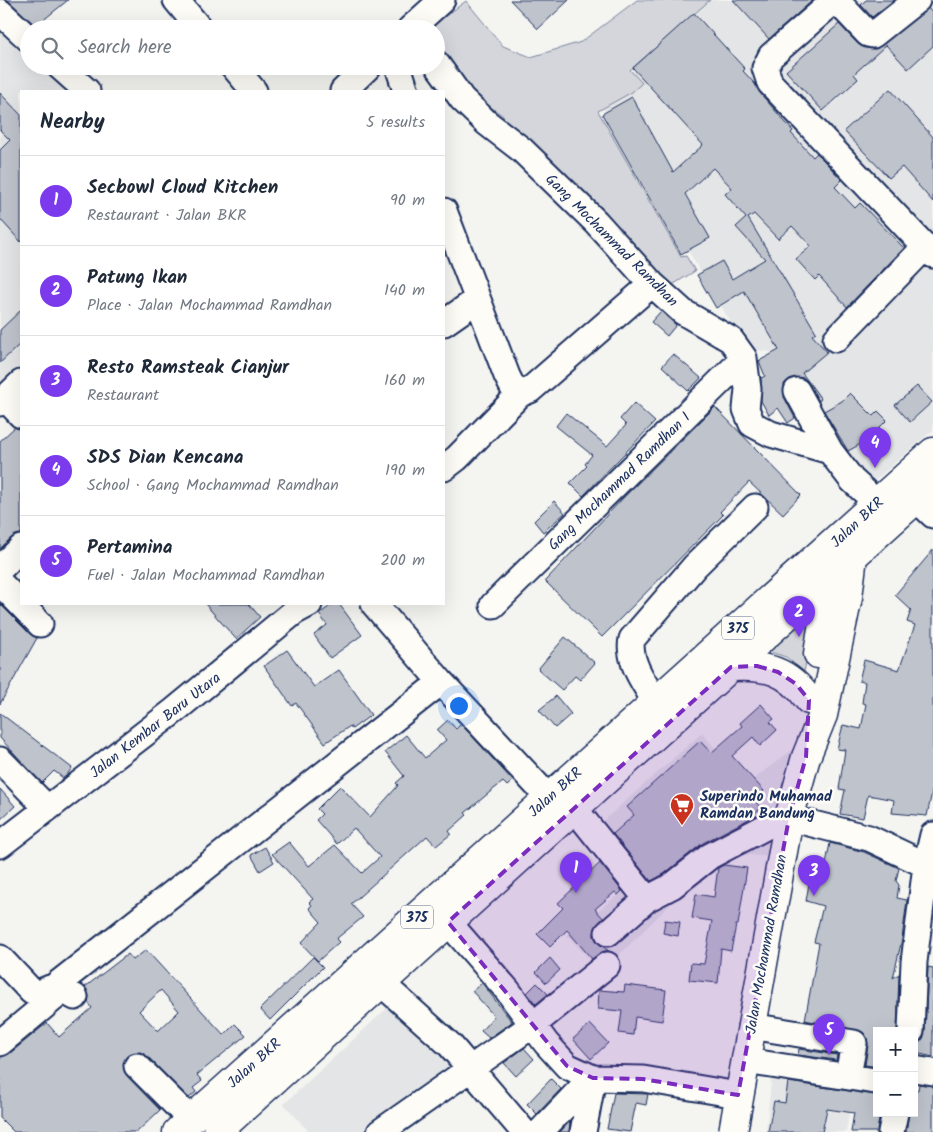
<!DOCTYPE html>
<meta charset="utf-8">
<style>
body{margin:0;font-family:Kalam,sans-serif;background:#f2f2f3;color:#1f2937}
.controls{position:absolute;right:15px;bottom:15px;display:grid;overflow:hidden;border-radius:0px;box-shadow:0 5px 20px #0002}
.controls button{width:45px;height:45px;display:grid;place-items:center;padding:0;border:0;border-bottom:1px solid #e0e1e3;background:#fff;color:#1f2937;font:25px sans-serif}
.you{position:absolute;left:458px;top:705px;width:18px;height:18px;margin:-12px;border:4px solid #fff;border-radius:50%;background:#1a73e8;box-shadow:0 0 0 8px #1a73e833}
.badge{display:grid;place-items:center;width:32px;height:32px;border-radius:50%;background:#7c3aed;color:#fff;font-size:16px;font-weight:700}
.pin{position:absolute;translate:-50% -41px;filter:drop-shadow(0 1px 2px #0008)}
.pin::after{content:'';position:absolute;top:26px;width:18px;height:15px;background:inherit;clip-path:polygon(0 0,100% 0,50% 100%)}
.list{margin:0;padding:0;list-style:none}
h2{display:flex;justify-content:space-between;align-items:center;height:65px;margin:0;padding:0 20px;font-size:21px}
h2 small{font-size:16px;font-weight:400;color:#747a83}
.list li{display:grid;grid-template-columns:32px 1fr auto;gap:15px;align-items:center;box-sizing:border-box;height:90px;padding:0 20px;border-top:1px solid #e0e1e3}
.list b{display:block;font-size:19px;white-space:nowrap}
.list p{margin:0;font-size:16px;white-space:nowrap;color:#747a83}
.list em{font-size:16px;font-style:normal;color:#747a83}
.icon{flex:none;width:28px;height:28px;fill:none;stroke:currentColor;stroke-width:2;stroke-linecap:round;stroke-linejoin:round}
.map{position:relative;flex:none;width:933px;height:1132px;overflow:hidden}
.search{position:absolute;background:#fff;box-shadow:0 5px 20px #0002;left:20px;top:20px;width:425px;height:55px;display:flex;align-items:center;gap:12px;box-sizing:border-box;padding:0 18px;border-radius:28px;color:#747a83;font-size:19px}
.panel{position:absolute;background:#fff;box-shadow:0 5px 20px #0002;left:20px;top:90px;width:425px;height:515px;border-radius:0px}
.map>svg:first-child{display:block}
</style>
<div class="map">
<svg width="933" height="1132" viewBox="0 0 933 1132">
<rect width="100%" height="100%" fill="#f4f4f1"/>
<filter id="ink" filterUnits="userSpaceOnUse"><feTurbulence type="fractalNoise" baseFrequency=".02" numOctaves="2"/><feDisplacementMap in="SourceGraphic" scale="10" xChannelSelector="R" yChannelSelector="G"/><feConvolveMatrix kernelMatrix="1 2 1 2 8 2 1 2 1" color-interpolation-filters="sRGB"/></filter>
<g filter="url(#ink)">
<!-- built -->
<path fill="#e4e5e6" d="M 709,0 L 933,0 L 933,430 L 850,502 L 846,473 L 778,353 L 746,348 L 597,98 L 633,71 Z
M 0,28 L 29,54 L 29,66 L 42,66 L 70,91 L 21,91 L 21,371 L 0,391 Z
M 702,733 L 747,784 L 797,746 L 777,857 L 722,853 L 602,972 L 567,935 L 628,887 L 583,839 Z
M 397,999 L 470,1072 L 385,1132 L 309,1132 L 284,1104 Z
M 772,1072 L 853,1086 L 846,1132 L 766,1132 Z"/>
<!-- green -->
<path fill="#d4d6db" stroke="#78829c" d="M 637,0 L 710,0 L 630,70 L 642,83 L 632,92 L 598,111 L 681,257 L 686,256 L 695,271 L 666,289 L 518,139 L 502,115 L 465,89 L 436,46 L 436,29 L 428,29 L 466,1 L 503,46 L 531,57 L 581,42 Z
M 819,600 L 804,672 L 786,657 L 767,651 Z"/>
<!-- building -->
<path fill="#bfc3cc" stroke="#1b2f5e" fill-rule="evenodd" d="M 8,0 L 68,0 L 36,26 Z
M 510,0 L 569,0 L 538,29 Z
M 733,0 L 813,0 L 769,39 Z
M 866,0 L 894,0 L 872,17 L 861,5 Z
M 928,8 L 933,14 L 933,46 L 908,69 L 886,45 L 854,74 L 858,79 L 823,111 L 786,71 L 839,24 L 858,44 L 865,48 L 876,49 Z
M 694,13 L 745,69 L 743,71 L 755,84 L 760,93 L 793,131 L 791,133 L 813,157 L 817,153 L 842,180 L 835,187 L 855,208 L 860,203 L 904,248 L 847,307 L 819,276 L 815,280 L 796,259 L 811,246 L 792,226 L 778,239 L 754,214 L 748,218 L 816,332 L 812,335 L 827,352 L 802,373 L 821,399 L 819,401 L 804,378 L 791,378 L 784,384 L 784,397 L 795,418 L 788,423 L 778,408 L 769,415 L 761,401 L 761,378 L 765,376 L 759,361 L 779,350 L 744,291 L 716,308 L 697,275 L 722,261 L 732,279 L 765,259 L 736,227 L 746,218 L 725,194 L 732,188 L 713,168 L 685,194 L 710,238 L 681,254 L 602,114 L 632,97 L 673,172 L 703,145 L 633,68 Z
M 890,89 L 933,137 L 933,202 L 902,167 L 889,178 L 844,131 Z
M 0,93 L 21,115 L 21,242 L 0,219 L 0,150 L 10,140 L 0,130 Z
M 21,310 L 21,343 L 0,363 L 0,330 Z
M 661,311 L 676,325 L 667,336 L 651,322 Z
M 673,354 L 701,378 L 688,391 L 662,366 Z
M 917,386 L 932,402 L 910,422 L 895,405 Z
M 850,393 L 873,416 L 878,411 L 887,420 L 866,441 L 848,451 L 824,411 L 842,401 Z
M 634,403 L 655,422 L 583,496 L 570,483 L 587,466 L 585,464 L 592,455 L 556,426 L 566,413 L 607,446 L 626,425 L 620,419 Z
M 715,407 L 801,495 L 783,514 L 749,482 L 720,512 L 723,515 L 602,637 L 545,581 L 624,497 Z
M 15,427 L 21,429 L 21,534 L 11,538 L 0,549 L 0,441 Z
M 554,501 L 565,513 L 543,532 L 534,521 Z
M 933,550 L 933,787 L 927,816 L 892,813 L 894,800 L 868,795 L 863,818 L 840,814 L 845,790 L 839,789 L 845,750 L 837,749 L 843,725 L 861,729 L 866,704 L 862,703 L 865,682 L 859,681 L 864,660 L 899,670 L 915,625 L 907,622 L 911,610 L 895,595 Z
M 0,604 L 30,634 L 37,638 L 0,704 Z
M 205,604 L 249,604 L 260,617 L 236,639 Z
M 333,604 L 339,604 L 362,635 L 330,658 L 314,635 L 327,625 L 319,614 Z
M 565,637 L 595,663 L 580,680 L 575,676 L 562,690 L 538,669 Z
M 287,650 L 314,687 L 339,670 L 371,715 L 352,729 L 350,726 L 325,743 L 296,703 L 292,706 L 264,666 Z
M 556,696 L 571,714 L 555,728 L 539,710 Z
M 761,704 L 774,719 L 770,722 L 777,730 L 760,746 L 753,737 L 732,756 L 764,791 L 754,800 L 761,808 L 747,820 L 703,843 L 664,874 L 651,881 L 613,834 L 634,815 L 627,807 L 700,741 L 711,753 L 742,726 L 740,723 Z
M 0,713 L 72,768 L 66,776 L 63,778 L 54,771 L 42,783 L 0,738 Z
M 448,720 L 456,729 L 461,724 L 513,781 L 507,786 L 503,782 L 490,792 L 465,813 L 467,815 L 449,831 L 451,834 L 436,846 L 427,836 L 351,904 L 363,917 L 336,939 L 339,942 L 318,961 L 301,943 L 321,922 L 309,908 L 312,905 L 309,902 L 313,899 L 272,854 L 289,842 L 309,866 L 335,845 L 362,873 L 380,857 L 354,828 L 337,844 L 316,820 L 322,814 L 317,809 L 340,786 L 370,817 L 396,788 L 398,785 L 396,783 L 404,776 L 385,752 L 406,735 L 425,758 L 446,740 L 437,730 Z
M 0,789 L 15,806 L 0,820 Z
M 830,843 L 864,852 L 899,868 L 896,881 L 899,885 L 897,898 L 907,900 L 902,939 L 893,978 L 899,974 L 897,1031 L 877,1031 L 877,1067 L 865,1065 L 868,1045 L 867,1038 L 863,1032 L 805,1020 L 819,943 L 814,942 L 823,906 L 806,901 L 811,872 L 824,874 Z
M 265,847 L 274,862 L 260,871 L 251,855 Z
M 600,863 L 622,891 L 618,895 L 615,892 L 595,909 L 603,918 L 595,928 L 594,936 L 598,943 L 609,951 L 604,951 L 592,959 L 567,930 L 550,947 L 537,934 L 563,908 L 558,903 Z
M 724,865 L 747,868 L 738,925 L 736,925 L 731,951 L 721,949 L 718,983 L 689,980 L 691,963 L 704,964 L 712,921 L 692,918 L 696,894 L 714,897 L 718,868 Z
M 665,920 L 680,922 L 678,936 L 663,933 Z
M 146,950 L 224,1035 L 235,1024 L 246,1035 L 197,1075 L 202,1081 L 193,1088 L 196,1092 L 189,1098 L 147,1056 L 140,1052 L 127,1056 L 123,1063 L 127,1076 L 160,1110 L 137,1132 L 14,1132 L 0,1118 L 0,1057 L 9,1054 L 47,1023 L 59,1037 L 92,1008 L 88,1002 L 89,996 L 85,987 L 128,954 L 133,960 ZM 161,990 L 179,1011 L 158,1031 L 139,1011 Z
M 313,957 L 323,967 L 270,1020 L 260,1009 Z
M 550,958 L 560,970 L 546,983 L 536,972 Z
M 928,967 L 933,968 L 933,1057 L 916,1053 L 918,1044 L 923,1038 L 925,1032 Z
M 482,983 L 512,1022 L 489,1038 L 481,1031 L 494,1016 L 472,991 Z
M 537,983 L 548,994 L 536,1004 L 527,993 Z
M 625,985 L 666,990 L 662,1021 L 635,1017 L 633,1035 L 619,1033 L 622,1011 L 598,1009 L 599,990 L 624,992 Z
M 590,1024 L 608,1043 L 591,1059 L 573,1039 Z
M 524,1048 L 534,1059 L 516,1076 L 504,1063 Z
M 799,1049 L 837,1055 L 836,1060 L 798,1055 Z
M 551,1079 L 561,1089 L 537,1114 L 527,1104 Z
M 788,1082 L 877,1095 L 877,1113 L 880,1113 L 877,1132 L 851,1132 L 854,1113 L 827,1109 L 822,1132 L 768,1132 L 774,1101 L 785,1103 Z
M 919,1084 L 933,1086 L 933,1132 L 906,1132 L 909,1113 L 914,1113 L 914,1089 L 918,1090 Z
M 614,1093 L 648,1094 L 646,1105 L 636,1103 L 630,1132 L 607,1129 Z
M 570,1121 L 569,1132 L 560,1132 Z"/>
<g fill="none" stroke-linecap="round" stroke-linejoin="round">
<!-- minor casing -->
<g stroke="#1b2f5e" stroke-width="29">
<path id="minor" d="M 176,0 L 200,29
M 835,0 L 771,56 L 765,68 L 770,83 L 933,255
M 836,0 L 868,34 L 873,35 L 917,0
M 0,12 L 29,39
M 410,29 L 442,0
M 436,63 L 462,99 L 487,123 L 522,150 L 596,222 L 652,284 L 683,312 L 731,340 L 744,358 L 748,389 L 746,409 L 752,424 L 771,434 L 830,451 L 852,480 L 877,503
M 59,66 L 87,91
M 233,66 L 254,91
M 398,66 L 406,91
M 343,91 L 369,66
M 444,211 L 507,376 L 514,390 L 520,394
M 444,323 L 477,300
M 836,339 L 926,246
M 797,391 L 830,451
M 5,398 L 21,415
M 0,403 L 21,383
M 444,468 L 457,458 L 520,394 L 530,390 L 652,284
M 916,499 L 933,515
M 0,569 L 21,548
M 0,583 L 40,624
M 374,604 L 441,682 L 549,798
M 493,605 L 744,358
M 656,702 C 645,685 627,660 632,639 L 695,566 L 755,507
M 0,760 L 47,808
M 574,808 L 647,899 L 672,886 L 710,856 L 767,826
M 789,818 L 869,838 L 926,865 L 933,874
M 0,845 L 174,711 L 294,612 L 309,604
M 448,922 L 508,991 L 546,1043 L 567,1066 L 593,1078 L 643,1079 L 738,1095
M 608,933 L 647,899
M 0,958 L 32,992 L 38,993 L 55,986 L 441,682
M 381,983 L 450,1045 L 524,1132
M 751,1026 L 854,1043 L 848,1076
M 911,1031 L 914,962 L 926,865 L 933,835
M 0,1043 L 61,992 L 66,992 L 75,997
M 745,1061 L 875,1081
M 137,1066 L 191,1120
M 914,1069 L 933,1072
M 380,1132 L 534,1024 L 607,965
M 540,1132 L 582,1088 L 588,1076
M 583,1132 L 593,1078
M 891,1132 L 895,1113"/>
</g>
<!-- major casing -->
<g stroke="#1b2f5e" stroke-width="31">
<path id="major" d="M 818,654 L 830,578 L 827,571
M 731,667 C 766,665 788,670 809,700
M 177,1132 L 933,452
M 217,1132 L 933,484
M 733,1132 L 789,818 L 806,757 L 823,715 L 848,597 L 853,556 L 850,549"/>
</g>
<!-- minor -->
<use href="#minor" stroke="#fdfcf7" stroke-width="25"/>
<!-- major -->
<use href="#major" stroke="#fdfcf7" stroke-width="28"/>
</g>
</g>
<!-- marked area -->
<path fill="#7b2cbf" fill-opacity="0.2" stroke="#7b2cbf" stroke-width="4" stroke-dasharray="10 6" stroke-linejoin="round" d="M 757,666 L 778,672 L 796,684 L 809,700 L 806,757 L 789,818 L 738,1095 L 643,1079 L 593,1078 L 567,1066 L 448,922 L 731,667 Z"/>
<!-- icons -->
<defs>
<g id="supermarket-pin" transform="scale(1.25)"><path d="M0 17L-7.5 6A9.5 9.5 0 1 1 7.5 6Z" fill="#c8321e" stroke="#fdfcf7"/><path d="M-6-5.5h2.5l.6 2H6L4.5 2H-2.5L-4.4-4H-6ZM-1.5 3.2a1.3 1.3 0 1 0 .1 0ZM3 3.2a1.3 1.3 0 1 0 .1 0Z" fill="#fff"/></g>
</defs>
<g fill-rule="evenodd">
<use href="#supermarket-pin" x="682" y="805"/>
</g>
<g text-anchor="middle" stroke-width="5" stroke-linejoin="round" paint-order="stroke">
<!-- shield labels -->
<g fill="#fdfcf7" stroke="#5f6c8c" stroke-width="1">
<rect x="722" y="616.5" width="32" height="23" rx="4"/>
<rect x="401" y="905.5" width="32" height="23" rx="4"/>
</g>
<g font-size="14" font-weight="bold" fill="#1b2f5e">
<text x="738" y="633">375</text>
<text x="417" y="922">375</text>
</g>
<!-- street labels -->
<g font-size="15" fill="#1b2f5e" stroke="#fdfcf7">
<text transform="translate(612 240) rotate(45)" y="5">Gang Mochammad Ramdhan</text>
<text transform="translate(619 481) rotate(-44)" y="5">Gang Mochammad Ramdhan I</text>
<text transform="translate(857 522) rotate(-43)" y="5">Jalan BKR</text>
<text transform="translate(155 725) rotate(-38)" y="5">Jalan Kembar Baru Utara</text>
<text transform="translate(555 792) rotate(-42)" y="5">Jalan BKR</text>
<text transform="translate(766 944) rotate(-80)" y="5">Jalan Mochammad Ramdhan</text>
<text transform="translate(254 1063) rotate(-42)" y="5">Jalan BKR</text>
</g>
<!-- poi labels -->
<g font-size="15" font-weight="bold" fill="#1b2f5e" stroke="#fdfcf7" text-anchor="start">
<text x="700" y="801">Superindo Muhamad<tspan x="700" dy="17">Ramdan Bandung</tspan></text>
</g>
</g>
</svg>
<div class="controls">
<button>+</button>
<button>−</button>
</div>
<div class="you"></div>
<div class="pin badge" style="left:576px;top:893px">1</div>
<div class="pin badge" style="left:799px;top:637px">2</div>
<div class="pin badge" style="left:814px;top:896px">3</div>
<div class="pin badge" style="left:875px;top:468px">4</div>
<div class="pin badge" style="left:829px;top:1055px">5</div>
<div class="search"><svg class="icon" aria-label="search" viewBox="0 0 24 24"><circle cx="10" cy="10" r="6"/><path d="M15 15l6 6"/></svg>Search here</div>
<section class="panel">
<h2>Nearby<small>5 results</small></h2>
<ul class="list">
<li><span class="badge">1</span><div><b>Secbowl Cloud Kitchen</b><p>Restaurant · Jalan BKR</p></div><em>90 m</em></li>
<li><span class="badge">2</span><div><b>Patung Ikan</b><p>Place · Jalan Mochammad Ramdhan</p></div><em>140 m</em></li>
<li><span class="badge">3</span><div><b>Resto Ramsteak Cianjur</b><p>Restaurant</p></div><em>160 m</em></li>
<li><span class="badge">4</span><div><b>SDS Dian Kencana</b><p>School · Gang Mochammad Ramdhan</p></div><em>190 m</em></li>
<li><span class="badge">5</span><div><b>Pertamina</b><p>Fuel · Jalan Mochammad Ramdhan</p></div><em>200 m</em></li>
</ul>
</section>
</div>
